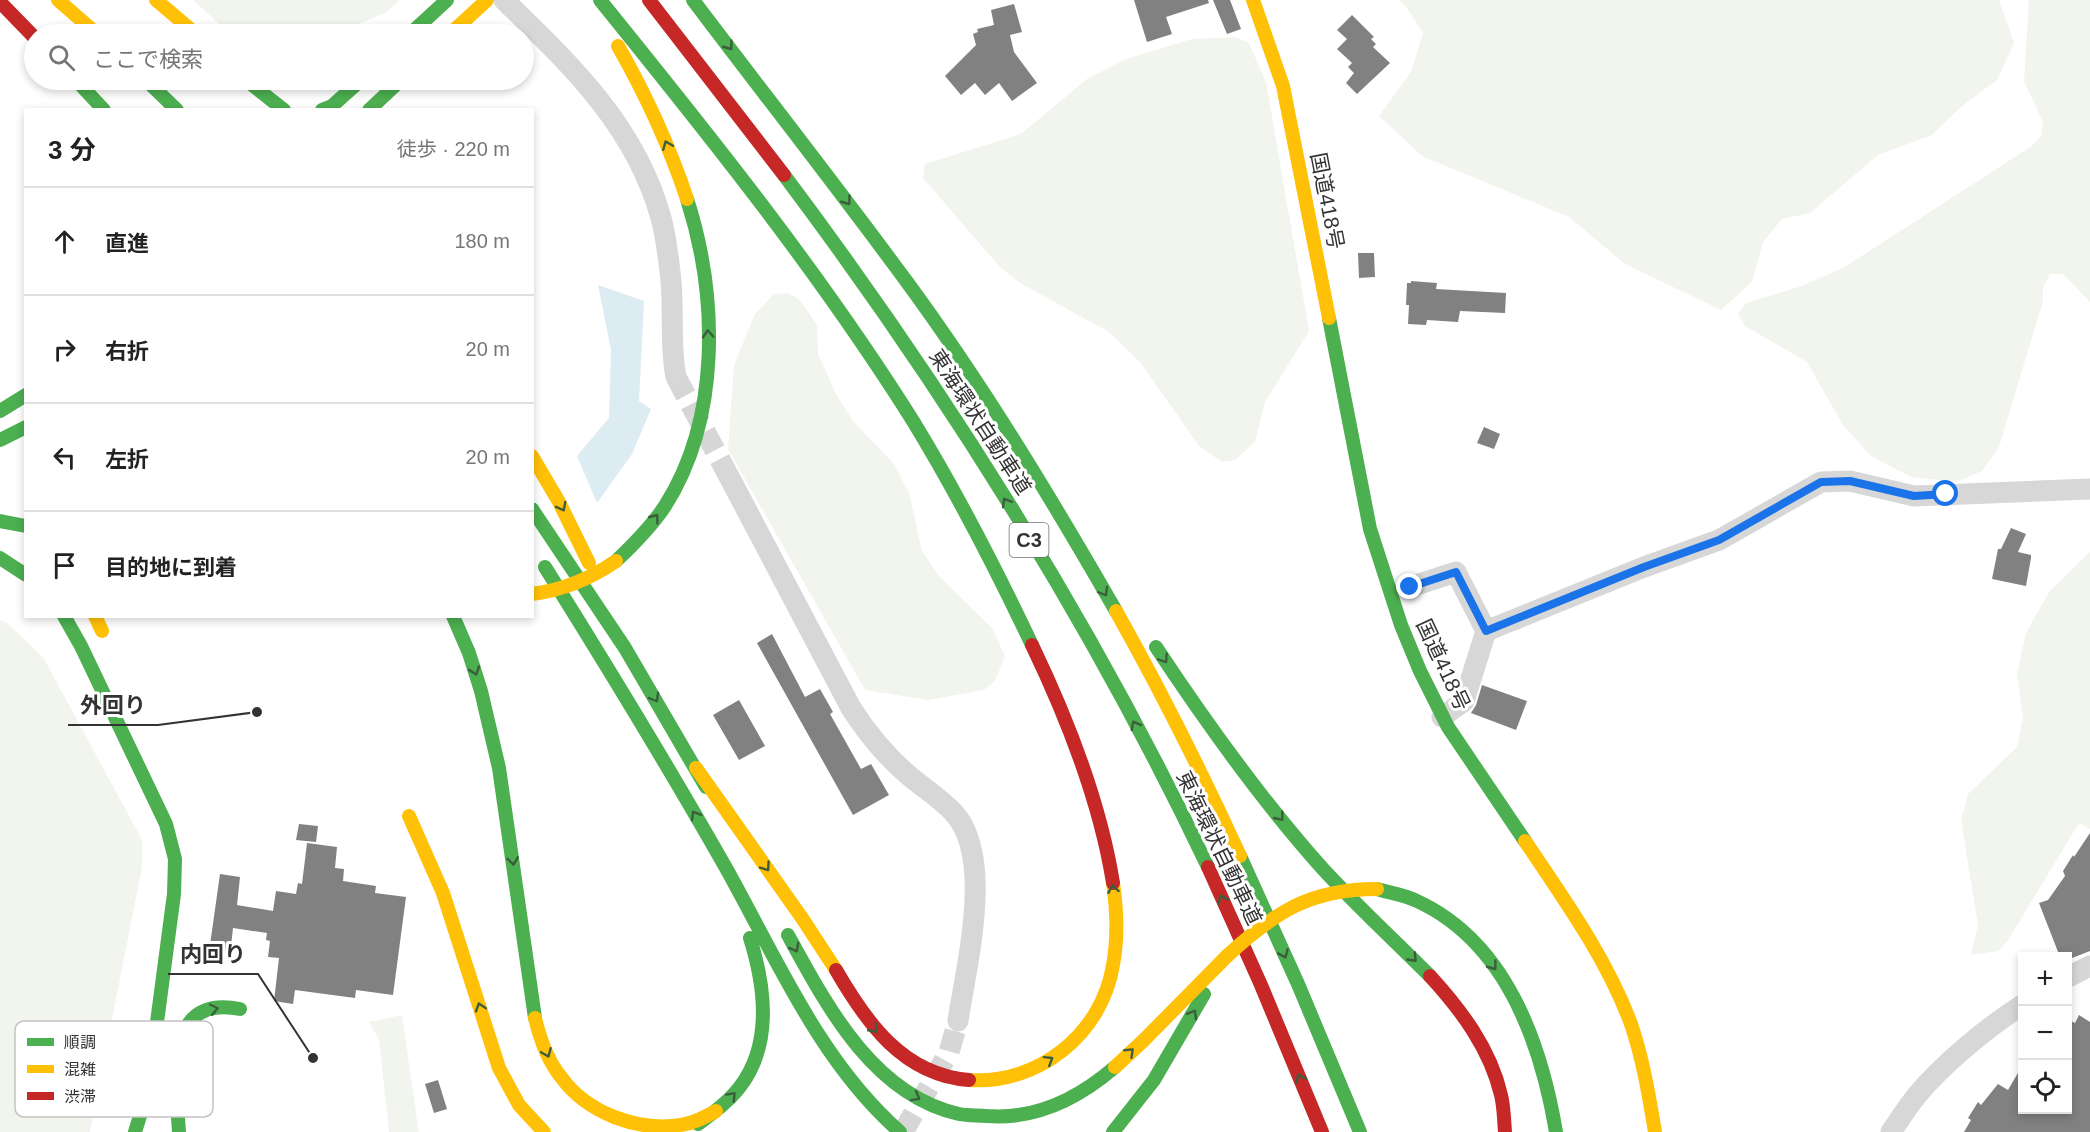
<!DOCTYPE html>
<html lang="ja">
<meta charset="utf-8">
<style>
body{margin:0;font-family:Arial,"Noto Sans JP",sans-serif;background:#f2f2f2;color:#222}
.controls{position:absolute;right:18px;bottom:18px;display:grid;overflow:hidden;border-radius:0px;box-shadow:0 3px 9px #0003}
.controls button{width:54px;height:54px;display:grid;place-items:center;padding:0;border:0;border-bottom:2px solid #e0e0e0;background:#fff;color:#222;font:30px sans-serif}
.stop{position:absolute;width:18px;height:18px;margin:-14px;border:4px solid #1a73e8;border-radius:50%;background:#fff}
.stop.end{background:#1a73e8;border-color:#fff;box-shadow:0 2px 6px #0008}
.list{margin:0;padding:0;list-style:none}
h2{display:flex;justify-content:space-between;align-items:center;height:78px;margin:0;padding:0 24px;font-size:26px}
h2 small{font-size:20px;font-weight:400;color:#767676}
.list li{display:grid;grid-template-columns:39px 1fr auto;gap:18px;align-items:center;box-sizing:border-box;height:108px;padding:0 24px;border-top:2px solid #e0e0e0}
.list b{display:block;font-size:22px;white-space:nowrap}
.list em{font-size:20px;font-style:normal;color:#767676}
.icon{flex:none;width:33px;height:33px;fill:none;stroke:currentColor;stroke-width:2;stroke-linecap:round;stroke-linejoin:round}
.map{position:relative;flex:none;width:2090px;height:1132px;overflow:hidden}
.search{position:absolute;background:#fff;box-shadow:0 3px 9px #0003;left:24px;top:24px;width:510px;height:66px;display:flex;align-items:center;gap:15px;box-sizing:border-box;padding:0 21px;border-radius:33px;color:#767676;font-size:22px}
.panel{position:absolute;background:#fff;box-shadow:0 3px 9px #0003;left:24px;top:108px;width:510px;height:510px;border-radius:0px}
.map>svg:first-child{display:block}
</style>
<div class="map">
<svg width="2090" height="1132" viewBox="0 0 2090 1132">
<rect width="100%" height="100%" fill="#fff"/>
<!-- green -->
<path fill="#f1f5ed" d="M 193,0 L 400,0 L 385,13 L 334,34 L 230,34 Z
M 1399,0 L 1999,0 L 2014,43 L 1997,80 L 1962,106 L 1932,135 L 1878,155 L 1810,213 L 1782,219 L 1763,242 L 1752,282 L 1721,310 L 1625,264 L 1569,217 L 1422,156 L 1379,116 L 1411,72 L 1423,33 L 1407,8 Z
M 2029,0 L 2090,0 L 2090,302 L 2063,274 L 2050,274 L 2043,287 L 2043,301 L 1999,447 L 1982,471 L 1956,482 L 1911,477 L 1871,456 L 1843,425 L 1807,362 L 1745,326 L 1738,314 L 1746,303 L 1802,286 L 1843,268 L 2032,146 L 2041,136 L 2043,122 L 2024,81 Z
M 1236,37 L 1249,43 L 1266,82 L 1309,331 L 1265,402 L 1255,442 L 1235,460 L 1222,462 L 1199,446 L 1140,362 L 1109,332 L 1020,283 L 999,266 L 923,178 L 925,164 L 1021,134 L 1087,79 L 1126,59 L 1192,39 Z
M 788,293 L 800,300 L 817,325 L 818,354 L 836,394 L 853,421 L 894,464 L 909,493 L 922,551 L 939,576 L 992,628 L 1005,656 L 995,681 L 984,690 L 928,700 L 865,690 L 728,449 L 734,365 L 755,314 L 774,294 Z
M 2090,552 L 2090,829 L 2079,823 L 2008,940 L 1998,951 L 1971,955 L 1978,925 L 1961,820 L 1968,794 L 2017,747 L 2023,718 L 2017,674 L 2026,633 L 2049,592 Z
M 0,620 L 6,622 L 43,657 L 142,840 L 142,867 L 90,1132 L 0,1132 Z
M 402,1015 L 418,1127 L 419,1132 L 389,1132 L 379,1040 L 369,1022 Z"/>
<!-- water -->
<path fill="#ddebf3" d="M 598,285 L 644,301 L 639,401 L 651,409 L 632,454 L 597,503 L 577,456 L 609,418 L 611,350 Z"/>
<!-- building -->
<path fill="#818181" d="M 1134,0 L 1208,0 L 1209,3 L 1166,17 L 1172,34 L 1147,42 Z
M 1213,0 L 1230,0 L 1241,29 L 1227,34 Z
M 1014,4 L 1022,32 L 1010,35 L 1014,52 L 1037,83 L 1012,101 L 999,83 L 985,95 L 975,83 L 961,95 L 945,76 L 976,45 L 973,34 L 978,32 L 977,29 L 994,25 L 991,10 Z
M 1352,15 L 1374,37 L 1371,39 L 1376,44 L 1373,47 L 1390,63 L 1357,94 L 1346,83 L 1354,73 L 1348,67 L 1352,63 L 1337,49 L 1347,39 L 1337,30 Z
M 1358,253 L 1374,253 L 1375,277 L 1359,278 Z
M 1411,281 L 1437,283 L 1436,289 L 1506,293 L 1505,313 L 1460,311 L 1458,322 L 1427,320 L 1426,325 L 1408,324 L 1409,305 L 1406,305 L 1407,283 L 1411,283 Z
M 1484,427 L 1500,434 L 1494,449 L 1477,443 Z
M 2011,528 L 2026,534 L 2018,552 L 2031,555 L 2031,558 L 2026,586 L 1992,579 L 1998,549 L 2001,549 Z
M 772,634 L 805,697 L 820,689 L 833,712 L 830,714 L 861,769 L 871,764 L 889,795 L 853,815 L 757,643 Z
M 1482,685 L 1527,701 L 1516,730 L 1471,713 L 1476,705 Z
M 739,700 L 765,746 L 739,760 L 713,715 Z
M 299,824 L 318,826 L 316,842 L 296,840 Z
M 2090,833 L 2090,951 L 2067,960 L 2067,957 L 2060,957 L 2039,903 L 2048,900 L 2065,876 L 2063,871 L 2073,855 L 2074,857 Z
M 307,843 L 337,847 L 335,868 L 344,869 L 343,881 L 376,886 L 375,893 L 406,897 L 393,995 L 356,990 L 355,998 L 295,990 L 293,1004 L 274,1001 L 279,958 L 268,957 L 270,941 L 266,940 L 267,933 L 233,928 L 230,955 L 209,952 L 220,874 L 240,877 L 237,905 L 273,911 L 276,891 L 296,894 L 298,883 L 302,884 Z
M 2079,1015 L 2090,1022 L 2090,1132 L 1964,1132 L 1971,1120 L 1968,1118 L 1978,1102 L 1981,1105 L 1998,1084 L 2008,1090 L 2022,1066 L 2022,1110 L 2067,1110 L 2067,1019 L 2075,1023 Z
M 438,1080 L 447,1109 L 434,1113 L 425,1084 Z"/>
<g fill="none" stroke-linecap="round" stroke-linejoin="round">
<!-- street-tunnel -->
<path stroke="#d6d6d6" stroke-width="21" stroke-dasharray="21 10" stroke-linecap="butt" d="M 676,377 L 725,469
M 903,1132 L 949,1052 L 958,1021"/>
<!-- street -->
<path stroke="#d7d7d7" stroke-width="21" d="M 504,0 C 570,64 636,126 661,218 C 666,236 668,255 670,272 C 675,307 669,342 676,377
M 725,469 L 851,708 C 867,733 884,754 907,774 C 922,787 939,797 953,812 C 995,856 966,966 958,1021
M 1410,587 L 1456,572 L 1486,631 L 1464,701 L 1442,717
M 1486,631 L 1644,567 L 1719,540 L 1821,482 L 1850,481 L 1914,496 L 2090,489
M 2068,977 L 2090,966
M 1891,1132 C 1900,1119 1908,1106 1918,1094 C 1944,1063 1989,1026 2022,1005"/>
<!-- fast -->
<path stroke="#4caf50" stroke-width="14" d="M 600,0 C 710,136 820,273 913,421 C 957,493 996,569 1032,645
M 693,0 C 764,94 837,187 907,282 C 984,387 1051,498 1116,611
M 410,34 L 447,0
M 76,80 L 104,110
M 146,80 L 177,110
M 246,80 L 284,110
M 322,110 L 332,106 L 361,80
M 369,110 L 401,80
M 784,175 C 946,391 1092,623 1208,867
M 1329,318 L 1370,529 L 1401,625 L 1420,671 L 1448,727 L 1525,841
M 0,411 L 26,395
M 0,440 L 26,427
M 532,509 L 625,648 L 706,787
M 0,521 L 26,526
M 0,558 L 26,575
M 616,561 C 634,544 651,527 665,506 C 721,418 718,296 687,199
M 545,567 C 607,666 668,766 726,868 C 777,959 820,1062 900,1132
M 64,616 L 81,646 L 166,824 L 175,859 L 174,894 L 148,1090 L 135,1132
M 453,616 L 469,653 L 481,691 L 499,768 L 535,1018
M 1156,647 C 1207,724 1261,800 1323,869 C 1357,906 1394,940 1430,976
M 1240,856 L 1298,984 L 1360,1132
M 1377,889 C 1390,893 1405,895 1417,901 C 1506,942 1541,1043 1556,1132
M 788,935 C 827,1006 873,1095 959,1114 C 968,1116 978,1115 987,1116 C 1036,1120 1079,1098 1115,1067
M 698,1124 C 713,1113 728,1102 739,1088 C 773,1045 765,986 750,938
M 179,1132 C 176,1083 162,994 240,1009
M 1113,1132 L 1154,1080 L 1204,994"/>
<!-- slow -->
<path stroke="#ffc107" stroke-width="14" d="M 58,0 L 97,34
M 156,0 L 196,34
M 1253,0 L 1283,86 L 1329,318
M 450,34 L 487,0
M 618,46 C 646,95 669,145 687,199
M 532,456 L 559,502 L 589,563
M 1116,611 C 1161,691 1202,773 1240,856
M 95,616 L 102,631
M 696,768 L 802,918 L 836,970
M 409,816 L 443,893 L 499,1068 L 519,1105 L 544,1132
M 1525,841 C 1564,899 1607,959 1631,1024 C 1643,1059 1649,1096 1655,1132
M 535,1018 C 540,1039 547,1060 561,1077 C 587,1113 638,1132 681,1125 C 694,1123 705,1117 716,1111
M 1115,1067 L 1143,1041 L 1227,956
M 969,1080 C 1038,1085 1102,1034 1113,965 C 1118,938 1117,910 1113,883"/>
<!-- jam -->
<path stroke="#c62828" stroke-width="14" d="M 649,0 L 784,175
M 0,2 L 34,37
M 1032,645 C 1068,720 1100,801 1113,883
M 1208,867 L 1261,985 L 1322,1132
M 836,970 C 866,1022 903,1075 969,1080
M 1430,976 C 1461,1010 1490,1048 1501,1095 C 1504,1107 1504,1120 1505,1132"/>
<!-- slow-bridge -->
<path stroke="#ffc107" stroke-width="14" d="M 532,594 C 564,590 590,579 616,561
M 1227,956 C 1275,912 1310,889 1377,889"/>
</g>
<!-- one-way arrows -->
<defs><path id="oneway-chevron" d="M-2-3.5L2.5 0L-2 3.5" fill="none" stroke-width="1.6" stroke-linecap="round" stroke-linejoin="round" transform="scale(1.5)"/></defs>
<g stroke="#3c5e3d">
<use href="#oneway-chevron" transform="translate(729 46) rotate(53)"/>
<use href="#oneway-chevron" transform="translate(667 145) rotate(-112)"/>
<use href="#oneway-chevron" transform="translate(847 201) rotate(53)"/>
<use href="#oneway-chevron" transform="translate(708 334) rotate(-93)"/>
<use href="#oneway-chevron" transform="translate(1006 502) rotate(-121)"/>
<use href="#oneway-chevron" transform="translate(562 507) rotate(62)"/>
<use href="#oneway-chevron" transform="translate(655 518) rotate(-53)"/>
<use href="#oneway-chevron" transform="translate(1104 592) rotate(60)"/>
<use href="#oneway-chevron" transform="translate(1164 659) rotate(56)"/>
<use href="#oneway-chevron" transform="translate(475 671) rotate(71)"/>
<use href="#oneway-chevron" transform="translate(655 698) rotate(60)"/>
<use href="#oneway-chevron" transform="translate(1135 725) rotate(-118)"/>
<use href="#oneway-chevron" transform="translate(695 815) rotate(-120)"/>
<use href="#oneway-chevron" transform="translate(1280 817) rotate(51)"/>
<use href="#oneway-chevron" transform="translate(513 861) rotate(82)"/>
<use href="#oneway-chevron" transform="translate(766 867) rotate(55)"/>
<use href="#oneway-chevron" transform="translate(1113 889) rotate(-100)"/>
<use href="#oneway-chevron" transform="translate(1222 899) rotate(-114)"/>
<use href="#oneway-chevron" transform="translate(795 948) rotate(61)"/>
<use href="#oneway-chevron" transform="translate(1284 954) rotate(66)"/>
<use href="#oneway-chevron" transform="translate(1413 958) rotate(46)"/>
<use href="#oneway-chevron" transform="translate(1493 966) rotate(53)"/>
<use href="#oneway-chevron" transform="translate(480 1007) rotate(-108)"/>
<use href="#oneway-chevron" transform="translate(214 1009) rotate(-12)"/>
<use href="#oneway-chevron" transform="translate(1193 1014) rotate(-60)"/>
<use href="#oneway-chevron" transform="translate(874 1029) rotate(48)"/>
<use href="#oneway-chevron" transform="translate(1130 1052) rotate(-44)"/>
<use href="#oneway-chevron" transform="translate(547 1053) rotate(67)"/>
<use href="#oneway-chevron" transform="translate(1049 1060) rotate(-32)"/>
<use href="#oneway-chevron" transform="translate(1300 1078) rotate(-112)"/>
<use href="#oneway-chevron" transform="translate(732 1096) rotate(-47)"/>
<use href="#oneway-chevron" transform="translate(916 1097) rotate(29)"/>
</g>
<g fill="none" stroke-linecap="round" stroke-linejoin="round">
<!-- route -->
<path stroke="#1a73e8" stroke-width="8" d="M 1410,587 L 1456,572 L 1486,631 L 1644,567 L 1719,540 L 1821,482 L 1850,481 L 1914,496 L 1946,494"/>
</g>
<g text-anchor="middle" stroke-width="6" stroke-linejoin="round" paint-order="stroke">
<!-- shield labels -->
<rect fill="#fff" stroke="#707070" stroke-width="1.5" x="1009.5" y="523" width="39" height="34" rx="4.5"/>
<g font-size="20" font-weight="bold" fill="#333">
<text x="1029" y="547">C3</text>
</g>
<!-- street labels -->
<g font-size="21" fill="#333" stroke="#fff">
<text transform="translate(1327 201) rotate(79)" y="7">国道418号</text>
<text transform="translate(980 422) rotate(57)" y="7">東海環状自動車道</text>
<text transform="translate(1443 665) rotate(65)" y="7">国道418号</text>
<text transform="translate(1219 848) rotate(64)" y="7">東海環状自動車道</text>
</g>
</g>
<!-- legend -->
<rect x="15" y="1021" width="198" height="96" rx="9" fill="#fff" stroke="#c2c2c2" stroke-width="1.5"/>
<rect x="27" y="1038" width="27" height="8" fill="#4caf50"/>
<rect x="27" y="1065" width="27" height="8" fill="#ffc107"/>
<rect x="27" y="1092" width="27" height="8" fill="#c62828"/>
<g font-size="16" fill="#333">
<text x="64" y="1048">順調</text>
<text x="64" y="1075">混雑</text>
<text x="64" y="1102">渋滞</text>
</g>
<!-- callouts -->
<path fill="none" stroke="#333" stroke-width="2" d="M257 712L158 725H68M313 1058L258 974H168"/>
<g fill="#333" stroke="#fff" stroke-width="2">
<circle cx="257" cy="712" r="6"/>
<circle cx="313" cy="1058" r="6"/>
</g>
<g font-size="22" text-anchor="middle" font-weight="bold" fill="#333" stroke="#fff" stroke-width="6" stroke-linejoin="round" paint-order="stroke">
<text x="113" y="713">外回り</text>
<text x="213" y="962">内回り</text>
</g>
</svg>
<div class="controls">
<button>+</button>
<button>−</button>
<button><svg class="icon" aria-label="locate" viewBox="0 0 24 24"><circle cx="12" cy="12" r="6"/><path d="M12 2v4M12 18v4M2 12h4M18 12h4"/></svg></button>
</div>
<div class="stop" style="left:1946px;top:494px"></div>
<div class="stop end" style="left:1410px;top:587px"></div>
<div class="search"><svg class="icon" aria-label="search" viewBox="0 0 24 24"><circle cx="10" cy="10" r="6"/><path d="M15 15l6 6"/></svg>ここで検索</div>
<section class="panel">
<h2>3 分<small>徒歩 · 220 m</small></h2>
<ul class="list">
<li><svg class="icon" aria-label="ahead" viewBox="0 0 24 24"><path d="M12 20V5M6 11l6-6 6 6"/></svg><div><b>直進</b></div><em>180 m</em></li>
<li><svg class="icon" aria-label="right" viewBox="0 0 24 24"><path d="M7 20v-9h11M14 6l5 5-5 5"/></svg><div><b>右折</b></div><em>20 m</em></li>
<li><svg class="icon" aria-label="left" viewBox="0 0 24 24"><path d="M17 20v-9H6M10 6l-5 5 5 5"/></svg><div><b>左折</b></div><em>20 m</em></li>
<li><svg class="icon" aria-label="arrive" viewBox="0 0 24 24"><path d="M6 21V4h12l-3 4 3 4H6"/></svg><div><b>目的地に到着</b></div></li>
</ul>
</section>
</div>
